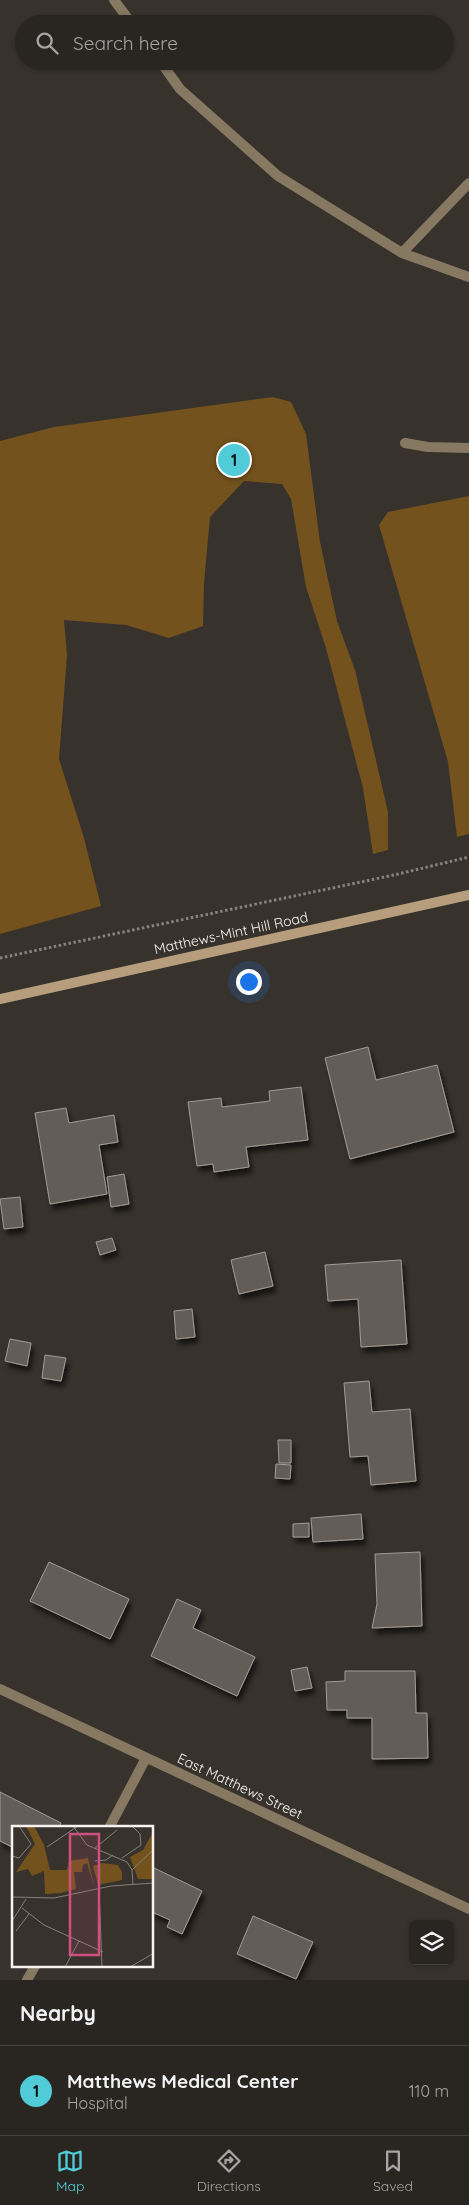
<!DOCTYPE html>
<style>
body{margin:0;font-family:Quicksand,sans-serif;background:#35322e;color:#f1f3f6}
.controls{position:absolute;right:15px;bottom:15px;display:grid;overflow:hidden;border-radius:8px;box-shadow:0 1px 4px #0004}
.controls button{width:45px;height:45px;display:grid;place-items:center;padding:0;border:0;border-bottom:1px solid #45433f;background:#292621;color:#f1f3f6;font:25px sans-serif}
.you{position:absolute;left:248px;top:981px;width:18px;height:18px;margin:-12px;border:4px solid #fff;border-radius:50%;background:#1a73e8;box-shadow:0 0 0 8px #1a73e833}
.badge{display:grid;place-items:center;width:32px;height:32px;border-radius:50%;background:#52cbd9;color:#111;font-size:16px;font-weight:700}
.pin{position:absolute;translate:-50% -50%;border:2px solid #fff;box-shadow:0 1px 5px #0006}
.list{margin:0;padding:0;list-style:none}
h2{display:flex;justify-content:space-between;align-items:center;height:65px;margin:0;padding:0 20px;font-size:21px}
h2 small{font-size:16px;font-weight:400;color:#a5a5a5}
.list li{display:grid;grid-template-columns:32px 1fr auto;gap:15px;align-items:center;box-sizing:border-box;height:90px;padding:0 20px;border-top:1px solid #45433f}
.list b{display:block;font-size:19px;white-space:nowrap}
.list p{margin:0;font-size:16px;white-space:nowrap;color:#a5a5a5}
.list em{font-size:16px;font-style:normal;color:#a5a5a5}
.icon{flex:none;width:28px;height:28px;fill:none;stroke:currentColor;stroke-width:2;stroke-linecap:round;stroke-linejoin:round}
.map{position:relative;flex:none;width:469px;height:1980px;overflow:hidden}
.search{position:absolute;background:#292621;box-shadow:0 1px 4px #0004;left:15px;right:15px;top:15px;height:55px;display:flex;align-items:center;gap:12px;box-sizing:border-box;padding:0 18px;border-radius:28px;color:#a5a5a5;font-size:19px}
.sheet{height:155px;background:#292621}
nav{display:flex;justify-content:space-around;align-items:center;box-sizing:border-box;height:70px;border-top:1px solid #45433f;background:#292621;font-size:14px;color:#a5a5a5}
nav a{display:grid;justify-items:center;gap:2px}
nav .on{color:#52cbd9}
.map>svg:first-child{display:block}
</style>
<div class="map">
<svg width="469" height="1980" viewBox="0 0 469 1980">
<defs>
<filter id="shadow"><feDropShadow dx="3" dy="5.5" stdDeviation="2.5" flood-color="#0009"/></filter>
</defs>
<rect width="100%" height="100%" fill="#37322c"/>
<!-- forest -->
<path fill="#73521d" d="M 273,397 L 291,402 L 306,434 L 320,542 L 337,621 L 355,670 L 388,812 L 388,850 L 373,854 L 363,788 L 326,648 L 306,587 L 291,499 L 282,484 L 244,481 L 210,517 L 204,583 L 203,626 L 169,638 L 126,625 L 64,620 L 67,655 L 59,759 L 84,838 L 101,906 L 0,934 L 0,441 L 54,427 Z
M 469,496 L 469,834 L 457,837 L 448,762 L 379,525 L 388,512 Z"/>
<!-- building -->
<path fill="#625d56" stroke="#a29c94" filter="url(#shadow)" d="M 368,1047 L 376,1080 L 437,1065 L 454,1132 L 350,1159 L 325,1058 Z
M 301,1087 L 308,1140 L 246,1147 L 249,1167 L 214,1172 L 213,1164 L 197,1166 L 188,1102 L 221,1098 L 222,1107 L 270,1101 L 269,1091 Z
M 66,1108 L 69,1123 L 114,1115 L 118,1142 L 99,1145 L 107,1194 L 50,1204 L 35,1113 Z
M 124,1174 L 129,1204 L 111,1207 L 107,1177 Z
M 20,1197 L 23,1227 L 4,1229 L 0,1199 Z
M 112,1238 L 116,1250 L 100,1255 L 96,1242 Z
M 265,1252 L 273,1286 L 239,1294 L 231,1260 Z
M 401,1260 L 407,1344 L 361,1347 L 358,1299 L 328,1301 L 325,1265 Z
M 192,1309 L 195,1337 L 176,1339 L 174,1311 Z
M 10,1339 L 31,1343 L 27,1366 L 5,1361 Z
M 45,1355 L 66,1358 L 61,1381 L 42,1378 Z
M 369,1381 L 372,1412 L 410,1409 L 416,1481 L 371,1485 L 368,1456 L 350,1457 L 344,1383 Z
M 278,1440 L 291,1440 L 291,1463 L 279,1463 Z
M 276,1464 L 291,1465 L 290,1479 L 275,1478 Z
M 361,1514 L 363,1539 L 313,1542 L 311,1518 Z
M 309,1523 L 309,1537 L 293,1537 L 293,1524 Z
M 420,1552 L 422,1626 L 372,1628 L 377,1604 L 375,1554 Z
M 49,1562 L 129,1599 L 110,1639 L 30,1601 Z
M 177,1599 L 201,1610 L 193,1628 L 255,1657 L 237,1696 L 151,1656 Z
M 307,1667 L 312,1688 L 295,1691 L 291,1670 Z
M 345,1671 L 415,1671 L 416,1713 L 427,1713 L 428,1758 L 372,1759 L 372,1718 L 347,1718 L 347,1710 L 327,1710 L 326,1682 L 345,1681 Z
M 0,1792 L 61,1823 L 59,1828 L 14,1828 L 14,1848 L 0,1841 Z
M 152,1867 L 202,1891 L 182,1934 L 167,1927 L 170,1920 L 152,1912 Z
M 253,1916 L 313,1942 L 296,1979 L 237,1954 Z"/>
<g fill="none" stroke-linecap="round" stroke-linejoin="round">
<!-- path -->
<path stroke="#87827d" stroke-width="3" stroke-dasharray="2.5 2.5" stroke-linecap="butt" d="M 0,958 L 394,875 L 469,857"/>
<!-- service -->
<path stroke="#877862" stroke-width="10" d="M 114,0 L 132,24
M 160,61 L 180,89 L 278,176 L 402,253 L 469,277
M 402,253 L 469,183
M 405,443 L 428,447 L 469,448"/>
<!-- minor -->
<path stroke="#877862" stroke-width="10" d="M 0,1689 L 469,1909
M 109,1828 L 146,1758
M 27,1980 L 35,1966"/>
<!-- secondary -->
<path stroke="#b69e7c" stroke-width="10" d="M 0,999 L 469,895"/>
</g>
<g text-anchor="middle" stroke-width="4" stroke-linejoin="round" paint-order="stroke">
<!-- street labels -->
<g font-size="14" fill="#f7f4ef" stroke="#37322c">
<text transform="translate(231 933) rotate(-12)" y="5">Matthews-Mint Hill Road</text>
<text transform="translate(240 1786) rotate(25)" y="5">East Matthews Street</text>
</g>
</g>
<!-- overview -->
<g transform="translate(12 1826)">
<rect width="141" height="141" fill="#37322c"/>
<path d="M 14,0 L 22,0 L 32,19 L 38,44 L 55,44 L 57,35 L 76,32 L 82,60 L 75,37 L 71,39 L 70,46 L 62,46 L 64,63 L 49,67 L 33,68 L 32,45 L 20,50 L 16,43 L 4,46 L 23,18 ZM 141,6 L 141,53 L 126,53 L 118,31 L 131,24 ZM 90,37 L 106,39 L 110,46 L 110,54 L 86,59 L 81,40 Z" fill="#73521d"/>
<path fill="none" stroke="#84807a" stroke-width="1" d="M 61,0 L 75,19 L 115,36 L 120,44 L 121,58M 35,21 L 66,0M 82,23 L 105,4M 0,30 L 7,32 L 19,18 L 7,0M 110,32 L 129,19 L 128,8 L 120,0M 83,35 L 94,34 L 101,29M 120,44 L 142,23M 87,63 L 90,141M 0,71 L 42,72 L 99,60 L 142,57M 10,82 L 32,99 L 91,126M 0,95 L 14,73M 4,105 L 17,88M 53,141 L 67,115M 118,141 L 142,127"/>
<path fill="#cf4f80" fill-opacity="0.15" stroke="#cf4f80" stroke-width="2.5" d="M 58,8 L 87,8 L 87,129 L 58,129 Z"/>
<rect width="141" height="141" fill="none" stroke="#f7f4ef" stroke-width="2.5"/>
</g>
</svg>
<div class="controls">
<button><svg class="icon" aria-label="layers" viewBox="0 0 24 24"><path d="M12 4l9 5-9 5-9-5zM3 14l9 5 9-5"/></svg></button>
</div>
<div class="you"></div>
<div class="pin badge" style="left:234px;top:460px">1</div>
<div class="search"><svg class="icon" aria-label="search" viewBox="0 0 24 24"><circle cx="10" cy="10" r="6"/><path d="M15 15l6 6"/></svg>Search here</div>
</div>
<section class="sheet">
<h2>Nearby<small></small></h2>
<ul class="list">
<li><span class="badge">1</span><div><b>Matthews Medical Center</b><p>Hospital</p></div><em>110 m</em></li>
</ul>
</section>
<nav>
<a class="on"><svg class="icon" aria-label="map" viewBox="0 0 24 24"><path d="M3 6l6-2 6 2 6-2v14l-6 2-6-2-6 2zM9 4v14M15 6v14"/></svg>Map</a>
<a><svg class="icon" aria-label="directions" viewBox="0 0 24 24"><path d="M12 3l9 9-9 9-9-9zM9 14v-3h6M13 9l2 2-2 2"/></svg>Directions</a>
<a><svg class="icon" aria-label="saved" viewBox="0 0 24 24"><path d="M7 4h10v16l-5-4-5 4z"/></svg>Saved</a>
</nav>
